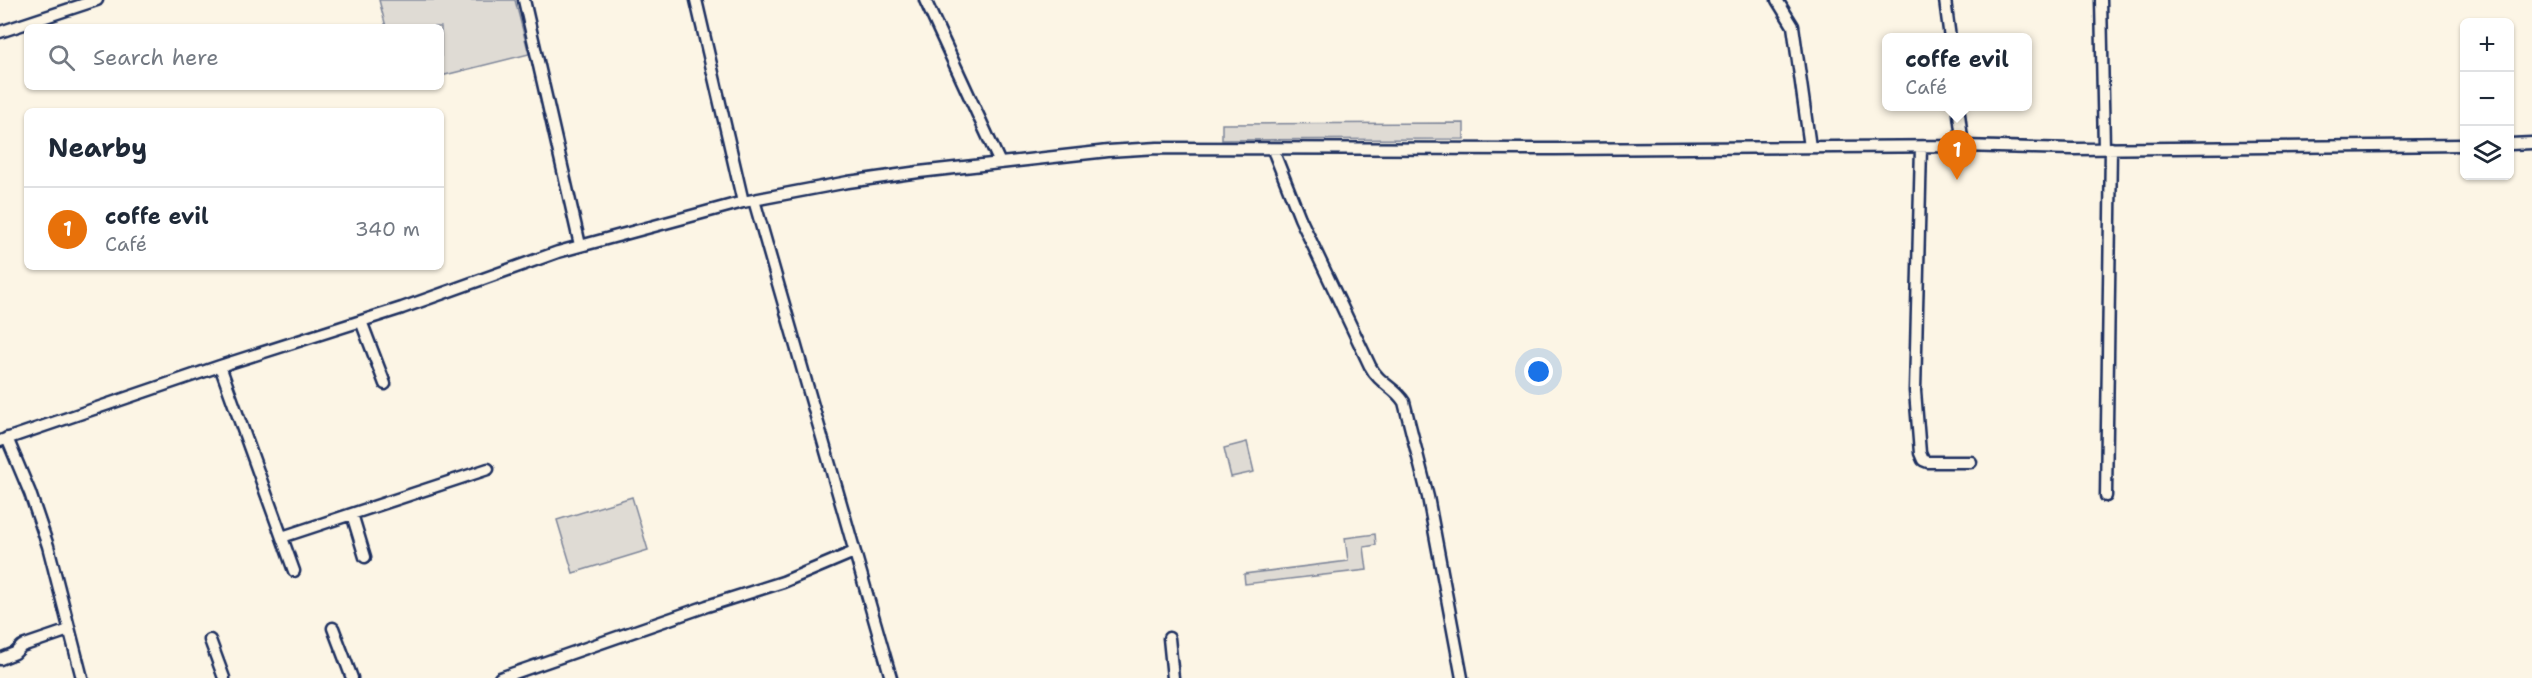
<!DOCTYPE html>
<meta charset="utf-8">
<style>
body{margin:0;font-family:"Shantell Sans",sans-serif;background:#f6f6f7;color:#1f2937}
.controls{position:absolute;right:18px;top:18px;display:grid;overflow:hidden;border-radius:9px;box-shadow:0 2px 4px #0004}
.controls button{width:54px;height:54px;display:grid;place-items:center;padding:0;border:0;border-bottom:2px solid #e0e1e3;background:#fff;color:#1f2937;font:30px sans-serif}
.you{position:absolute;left:1539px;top:372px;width:21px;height:21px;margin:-15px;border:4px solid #fff;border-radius:50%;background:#1a73e8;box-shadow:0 0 0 9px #1a73e833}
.badge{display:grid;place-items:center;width:39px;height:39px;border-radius:50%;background:#1f6fb2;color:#fff;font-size:20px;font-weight:700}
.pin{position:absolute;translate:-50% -50px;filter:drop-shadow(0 2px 3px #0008)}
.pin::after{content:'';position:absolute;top:32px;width:21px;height:18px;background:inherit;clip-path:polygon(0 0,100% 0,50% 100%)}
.popup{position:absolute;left:1882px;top:33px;width:150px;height:78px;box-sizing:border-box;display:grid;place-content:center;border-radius:9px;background:#fff;filter:drop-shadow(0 2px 4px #0005);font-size:20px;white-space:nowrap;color:#747a83}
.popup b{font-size:22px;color:#1f2937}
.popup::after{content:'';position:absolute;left:50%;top:100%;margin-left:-12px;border:12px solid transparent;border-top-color:#fff}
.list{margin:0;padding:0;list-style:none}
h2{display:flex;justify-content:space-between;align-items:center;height:78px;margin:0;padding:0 24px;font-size:26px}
h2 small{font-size:20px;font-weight:400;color:#747a83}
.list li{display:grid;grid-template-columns:39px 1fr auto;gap:18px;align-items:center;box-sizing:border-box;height:84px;padding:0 24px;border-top:2px solid #e0e1e3}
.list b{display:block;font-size:22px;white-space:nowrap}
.list p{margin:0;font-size:20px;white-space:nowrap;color:#747a83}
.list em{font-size:20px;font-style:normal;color:#747a83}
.icon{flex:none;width:33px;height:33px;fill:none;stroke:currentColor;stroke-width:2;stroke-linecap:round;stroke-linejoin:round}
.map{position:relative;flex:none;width:2532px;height:678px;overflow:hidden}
.search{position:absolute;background:#fff;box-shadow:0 2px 4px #0004;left:24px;top:24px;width:420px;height:66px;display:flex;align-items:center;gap:15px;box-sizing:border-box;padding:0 21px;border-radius:9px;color:#747a83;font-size:22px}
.panel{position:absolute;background:#fff;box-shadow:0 2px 4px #0004;left:24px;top:108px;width:420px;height:162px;border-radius:9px}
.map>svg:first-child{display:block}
</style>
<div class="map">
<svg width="2532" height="678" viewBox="0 0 2532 678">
<rect width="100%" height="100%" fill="#fcf5e5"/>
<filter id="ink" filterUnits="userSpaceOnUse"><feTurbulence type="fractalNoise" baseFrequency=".0167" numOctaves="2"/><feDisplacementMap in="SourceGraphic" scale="12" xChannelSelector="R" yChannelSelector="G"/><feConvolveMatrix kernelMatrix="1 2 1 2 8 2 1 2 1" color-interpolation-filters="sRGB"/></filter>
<g filter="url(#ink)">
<!-- green -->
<path fill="#dfdbd4" stroke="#7d8599" stroke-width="1.5" d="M 379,0 L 515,0 L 529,54 L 441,76 L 441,27 L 386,27 Z
M 1464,123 L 1464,139 L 1222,140 L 1222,124 Z
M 1247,442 L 1254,472 L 1231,477 L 1224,448 Z
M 632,497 L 648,550 L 573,573 L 557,520 Z
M 1375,534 L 1376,545 L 1364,547 L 1367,570 L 1245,584 L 1244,574 L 1348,561 L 1345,538 Z"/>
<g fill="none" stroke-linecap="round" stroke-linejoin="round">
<!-- minor casing -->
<g stroke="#1b2f5e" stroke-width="15">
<path id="minor" d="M 524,0 L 580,245
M 696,0 L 743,202
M 925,0 L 1000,163
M 1777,0 L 1793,26 L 1810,147
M 1945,0 L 1950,38
M 2101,0 L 2104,148
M 0,32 L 97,0
M 1958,106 L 1963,146
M 2510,144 L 2532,143
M 1921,147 L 1915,391 L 1920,453 L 1923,460 L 1928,462 L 1971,462
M 1273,150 L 1300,218 L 1370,366 C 1380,385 1394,386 1404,402 L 1428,497 L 1462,678
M 754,200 L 891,678
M 361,321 L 385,384
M 220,366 L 294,571
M 7,438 L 30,493 L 48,546 L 82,678
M 0,441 L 220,366 L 402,308 L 558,252 L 743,202 L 848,182 L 919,172 L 1108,151 L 1157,148 L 1556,149 L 1963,146 L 2073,149 L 2464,145
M 2106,496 L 2111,148
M 352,514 L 365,557
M 282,537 L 488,469
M 333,628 L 352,678
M 1169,638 L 1173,678
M 210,640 L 224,678
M 0,659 L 15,653 L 22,646 L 69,630
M 500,678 L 707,606 L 783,582 L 854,552"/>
</g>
<!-- minor -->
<use href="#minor" stroke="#fcf5e5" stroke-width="10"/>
</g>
</g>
</svg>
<div class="controls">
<button>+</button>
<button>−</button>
<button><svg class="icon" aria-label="layers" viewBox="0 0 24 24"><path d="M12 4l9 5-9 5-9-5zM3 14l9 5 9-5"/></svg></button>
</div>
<div class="you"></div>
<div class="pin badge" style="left:1957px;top:180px;background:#e8710a">1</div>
<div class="popup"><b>coffe evil</b>Café</div>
<div class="search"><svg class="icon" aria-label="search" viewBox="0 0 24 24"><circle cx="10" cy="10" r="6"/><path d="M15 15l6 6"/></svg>Search here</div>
<section class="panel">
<h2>Nearby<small></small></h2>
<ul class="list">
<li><span class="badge" style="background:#e8710a">1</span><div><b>coffe evil</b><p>Café</p></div><em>340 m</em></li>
</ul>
</section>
</div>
